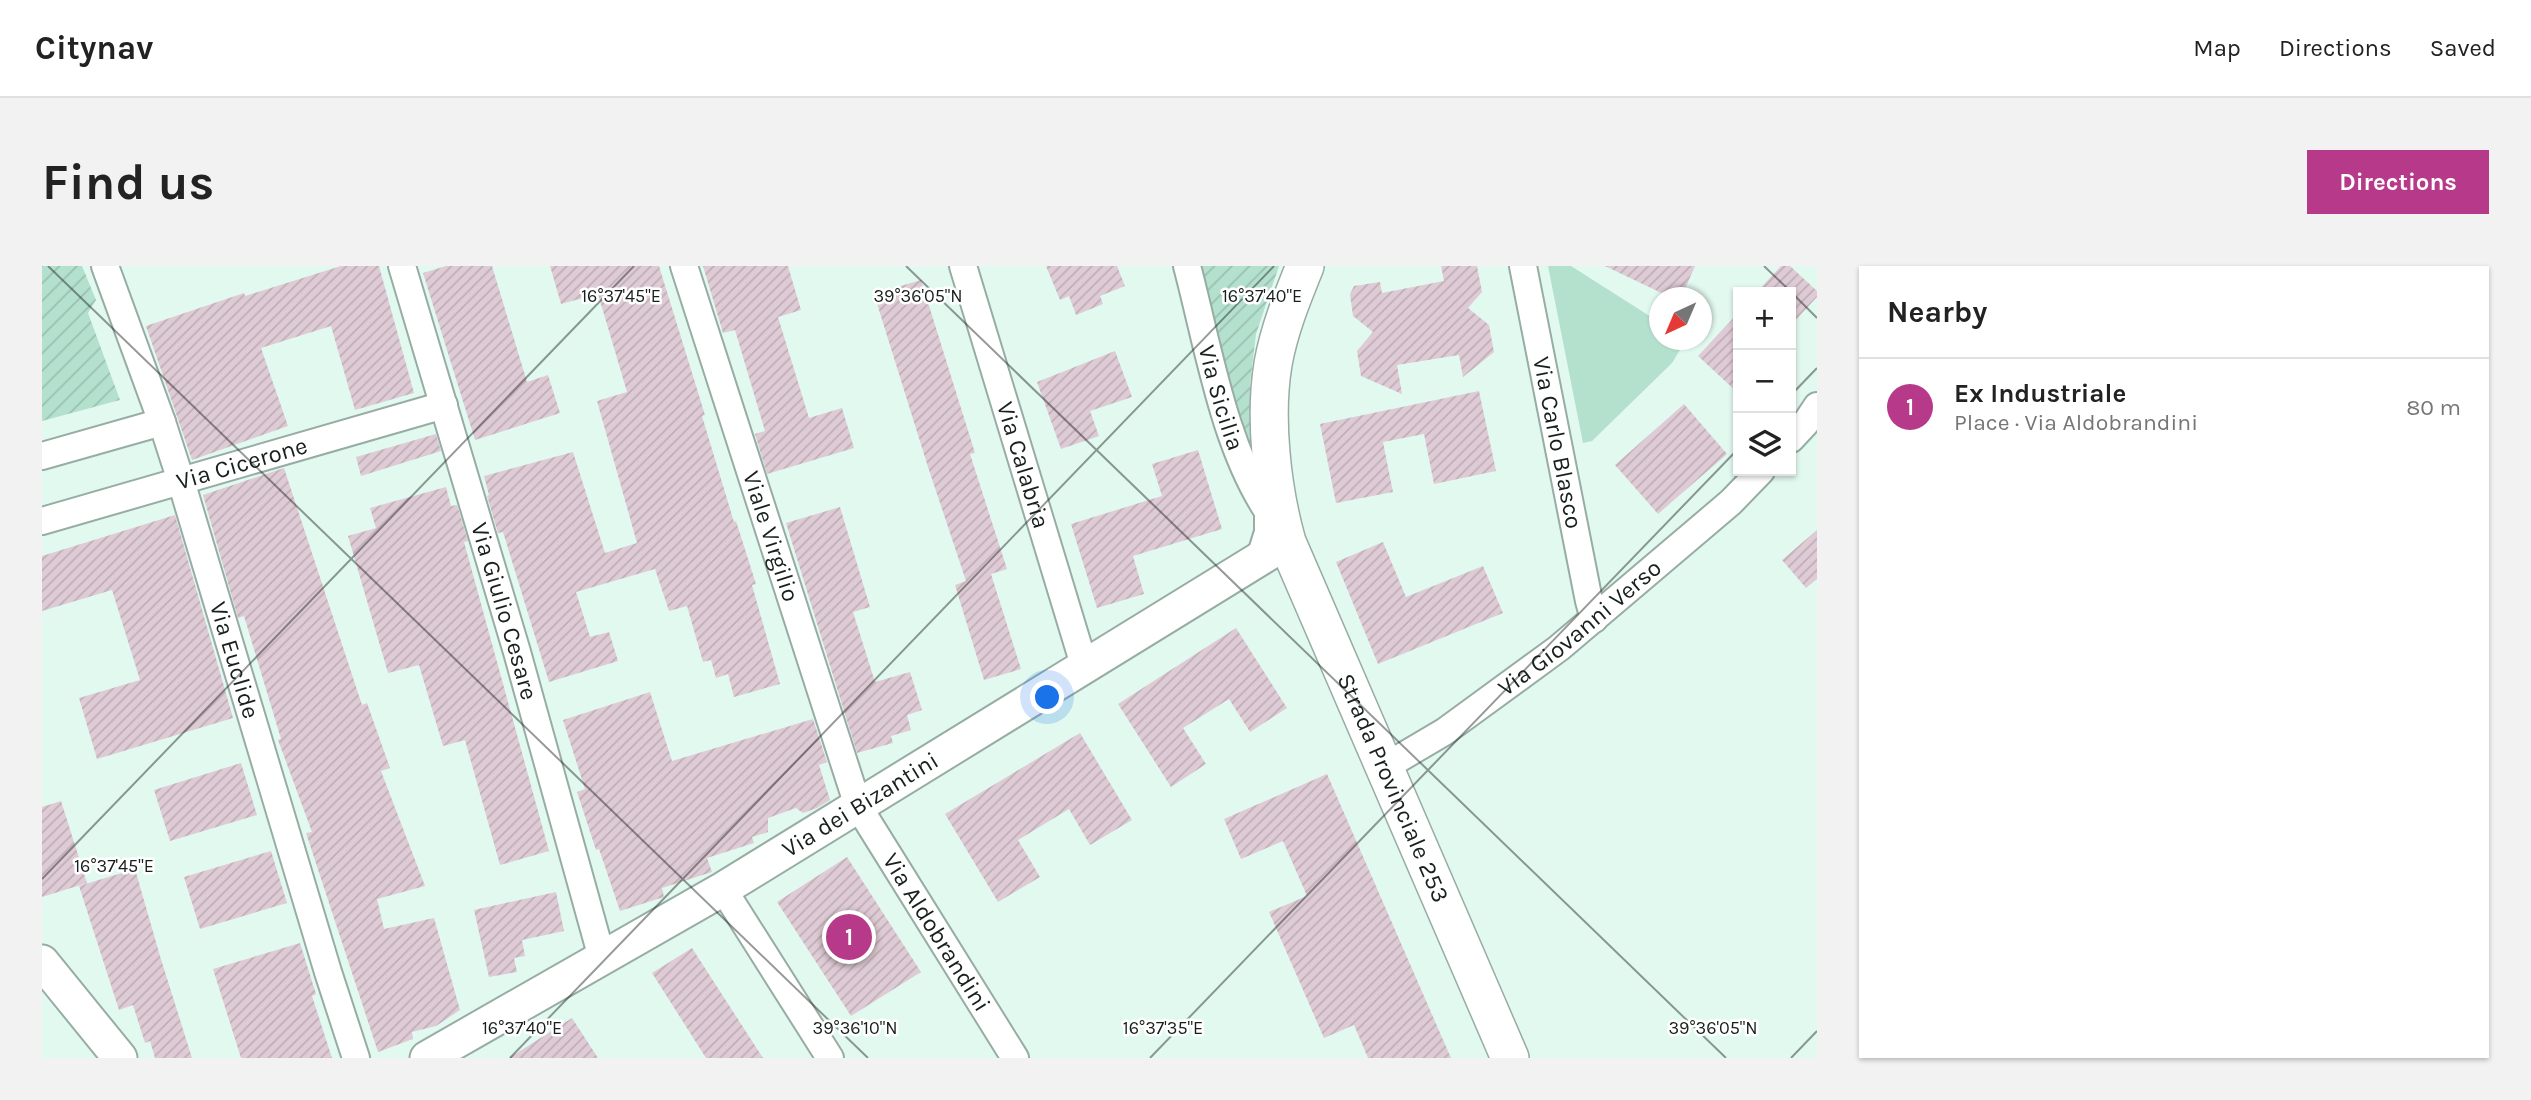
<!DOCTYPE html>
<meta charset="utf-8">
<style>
body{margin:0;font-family:Karla,sans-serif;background:#f2f2f2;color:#222}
.controls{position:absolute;right:21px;top:21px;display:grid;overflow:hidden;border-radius:0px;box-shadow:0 2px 5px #0004}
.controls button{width:63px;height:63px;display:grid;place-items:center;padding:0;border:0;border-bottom:2px solid #e0e0e0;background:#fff;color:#222;font:35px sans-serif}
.compass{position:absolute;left:1607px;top:21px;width:63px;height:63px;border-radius:50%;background:#fff;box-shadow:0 2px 5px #0004;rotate:224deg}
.you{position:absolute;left:1006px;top:432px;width:24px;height:24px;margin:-18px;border:5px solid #fff;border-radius:50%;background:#1a73e8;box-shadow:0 0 0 10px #1a73e833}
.badge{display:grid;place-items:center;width:46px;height:46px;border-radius:50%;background:#b73a8a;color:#fff;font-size:23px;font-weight:700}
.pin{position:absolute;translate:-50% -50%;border:4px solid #fff;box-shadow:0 2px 7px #0006}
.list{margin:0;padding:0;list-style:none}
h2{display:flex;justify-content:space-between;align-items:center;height:91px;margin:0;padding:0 28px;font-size:30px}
h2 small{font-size:23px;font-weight:400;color:#767676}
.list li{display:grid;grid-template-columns:46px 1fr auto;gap:21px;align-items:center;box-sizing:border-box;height:98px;padding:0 28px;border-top:2px solid #e0e0e0}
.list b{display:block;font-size:26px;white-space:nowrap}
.list p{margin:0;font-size:23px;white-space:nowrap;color:#767676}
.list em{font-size:23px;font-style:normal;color:#767676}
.icon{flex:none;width:38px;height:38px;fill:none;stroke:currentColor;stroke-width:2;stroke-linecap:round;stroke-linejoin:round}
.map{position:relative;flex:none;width:1775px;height:792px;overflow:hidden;border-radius:0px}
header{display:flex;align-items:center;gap:42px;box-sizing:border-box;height:98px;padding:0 35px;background:#fff;border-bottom:2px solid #e0e0e0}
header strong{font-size:33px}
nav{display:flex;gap:38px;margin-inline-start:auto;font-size:24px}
.intro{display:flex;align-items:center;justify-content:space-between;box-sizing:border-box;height:168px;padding:0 42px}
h1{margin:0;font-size:49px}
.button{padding:18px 32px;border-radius:0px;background:#b73a8a;color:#fff;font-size:24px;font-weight:700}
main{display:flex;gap:42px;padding:0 42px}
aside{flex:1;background:#fff;border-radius:0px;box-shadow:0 2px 5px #0004}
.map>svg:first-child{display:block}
</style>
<header>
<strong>Citynav</strong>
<nav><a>Map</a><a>Directions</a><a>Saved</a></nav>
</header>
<div class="intro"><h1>Find us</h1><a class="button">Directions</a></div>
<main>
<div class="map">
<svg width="1775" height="792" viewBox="0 0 1775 792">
<defs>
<pattern id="garden-furrows" width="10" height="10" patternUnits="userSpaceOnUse" patternTransform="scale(1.75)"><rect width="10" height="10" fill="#b4e0ce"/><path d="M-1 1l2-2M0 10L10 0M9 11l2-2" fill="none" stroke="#9ac0b0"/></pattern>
<pattern id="building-hatch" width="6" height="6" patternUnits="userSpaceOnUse" patternTransform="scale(1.75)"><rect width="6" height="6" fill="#dfcbd5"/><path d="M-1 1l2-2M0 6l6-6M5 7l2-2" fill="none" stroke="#bfaeb6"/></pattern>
</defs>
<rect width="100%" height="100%" fill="#e2f9f0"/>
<!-- grass -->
<path fill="#b4e0ce" d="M 1506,0 L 1529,0 L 1617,56 L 1618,74 L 1644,74 L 1630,97 L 1550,175 L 1541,177 Z"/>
<!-- garden -->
<path fill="url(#garden-furrows)" d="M 0,0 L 40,0 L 54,34 L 46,47 L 78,134 L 0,155 Z
M 1157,0 L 1237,0 L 1214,68 L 1208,118 L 1211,183 L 1207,183 Z"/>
<!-- building -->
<path fill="url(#building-hatch)" d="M 299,0 L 337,0 L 372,127 L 313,144 L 289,60 L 219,82 L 246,160 L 150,194 L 104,60 L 202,27 L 203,30 Z
M 404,0 L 450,0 L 485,116 L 506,109 L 518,147 L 433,174 L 381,7 Z
M 508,0 L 617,0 L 663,149 L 660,150 L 692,256 L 694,255 L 714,318 L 710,319 L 738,418 L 692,431 L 686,408 L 674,412 L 669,394 L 661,396 L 645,340 L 627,345 L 613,303 L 534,326 L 548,371 L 567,366 L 576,395 L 507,416 L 461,266 L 456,267 L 445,230 L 447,229 L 442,210 L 531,186 L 563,287 L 595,277 L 555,135 L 585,126 L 556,28 L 519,38 Z
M 661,0 L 746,0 L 759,44 L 736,51 L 767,152 L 800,142 L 812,182 L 725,208 L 713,168 L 723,165 L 693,64 L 681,67 Z
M 1004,0 L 1075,0 L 1083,20 L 1058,30 L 1061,38 L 1034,49 L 1027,30 L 1018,34 Z
M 1399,0 L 1435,0 L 1440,26 L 1426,42 L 1447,59 L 1452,86 L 1421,111 L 1417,89 L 1355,99 L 1360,128 L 1319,110 L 1315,85 L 1331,66 L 1311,50 L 1308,28 L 1312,20 L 1338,16 L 1340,27 L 1402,15 Z
M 1563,0 L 1653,0 L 1639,32 L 1630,32 Z
M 1739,0 L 1748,0 L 1775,25 L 1775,31 L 1749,59 L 1749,26 L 1715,26 Z
M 879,14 L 933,187 L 928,188 L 965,303 L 949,308 L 979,403 L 942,414 L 913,319 L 924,315 L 886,201 L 832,28 Z
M 1696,47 L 1696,127 L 1656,90 Z
M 1073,85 L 1090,131 L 1048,145 L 1057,170 L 1019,183 L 995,116 Z
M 1437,125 L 1454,205 L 1392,218 L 1382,168 L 1341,176 L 1351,226 L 1294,237 L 1278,158 Z
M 1642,138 L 1685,188 L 1616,248 L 1573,199 Z
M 394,168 L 399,185 L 319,210 L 314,191 Z
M 1156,184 L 1180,263 L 1091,290 L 1102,328 L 1055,342 L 1029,258 L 1120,230 L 1110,198 Z
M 242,202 L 320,439 L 325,437 L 348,502 L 339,505 L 383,620 L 335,633 L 342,663 L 392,652 L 418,744 L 394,760 L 370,766 L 371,773 L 336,786 L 264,567 L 270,566 L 236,474 L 239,473 L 202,350 L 196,352 L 161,229 Z
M 404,221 L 409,240 L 415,239 L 426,275 L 422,276 L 507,585 L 458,599 L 423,474 L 401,480 L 377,399 L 346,407 L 306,270 L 334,262 L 328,242 Z
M 798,241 L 828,341 L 811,346 L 833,416 L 868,406 L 880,444 L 865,449 L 869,464 L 849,470 L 851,477 L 815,487 L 744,257 Z
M 133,249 L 191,452 L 55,493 L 37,432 L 98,414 L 70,324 L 0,345 L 0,290 Z
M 1775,264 L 1775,313 L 1764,322 L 1740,294 Z
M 1341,276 L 1364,331 L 1441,300 L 1461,347 L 1336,398 L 1294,296 Z
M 1194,362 L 1245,442 L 1208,466 L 1187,433 L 1141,462 L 1164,498 L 1129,521 L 1076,438 Z
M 608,426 L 630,495 L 771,453 L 785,496 L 777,499 L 788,534 L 775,542 L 761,547 L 754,542 L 726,552 L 726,566 L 710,571 L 712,577 L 665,592 L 670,606 L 620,622 L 622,631 L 578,645 L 557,583 L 554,584 L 535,526 L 543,523 L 521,454 Z
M 1038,467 L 1090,554 L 1048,579 L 1027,543 L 976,574 L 998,611 L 956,636 L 903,548 Z
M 199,497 L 215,549 L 128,575 L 112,524 Z
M 1285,508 L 1409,792 L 1326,792 L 1312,759 L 1282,772 L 1227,646 L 1265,630 L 1241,575 L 1199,593 L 1182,553 Z
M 19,535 L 45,617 L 0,631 L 0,541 Z
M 229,585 L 245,637 L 158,663 L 142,611 Z
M 805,591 L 879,706 L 809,750 L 735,636 Z
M 93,603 L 118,690 L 150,792 L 113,792 L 108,775 L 103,777 L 91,739 L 77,744 L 37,620 Z
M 514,626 L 522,665 L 480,674 L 483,690 L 472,692 L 475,706 L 447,711 L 432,644 Z
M 258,677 L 274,728 L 270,730 L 290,792 L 199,792 L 171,703 Z
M 650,682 L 721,792 L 664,792 L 610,707 Z
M 530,752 L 556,792 L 467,792 Z"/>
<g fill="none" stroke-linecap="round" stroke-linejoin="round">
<!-- service casing -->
<g stroke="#97ada4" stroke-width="18">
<path id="service" d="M 1212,291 L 1220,265 L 1220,242"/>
</g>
<!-- minor casing -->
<g stroke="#97ada4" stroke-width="30">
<g id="minor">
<path id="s1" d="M 63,0 L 120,156 L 139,215 L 286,706 L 314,792"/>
<path id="s2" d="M 360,0 L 475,386 L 560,692"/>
<path id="s3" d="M 642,0 L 816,540 L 973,792"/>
<path id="s4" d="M 921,0 L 1042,399"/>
<path id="s5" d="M 1145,0 C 1166,79 1182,183 1229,250 L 1238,251"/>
<path id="s6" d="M 1481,0 L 1547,335 L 1552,353"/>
<path d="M 1749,173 L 1763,158 L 1775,140"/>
<path d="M 0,190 L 120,156"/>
<path id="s7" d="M 0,255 L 402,139"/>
<path id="s8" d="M 1341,502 L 1402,466 L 1517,382 L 1689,236 L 1719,205"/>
<path d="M 681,623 L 788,792"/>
</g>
</g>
<!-- tertiary casing -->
<g stroke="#97ada4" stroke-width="37">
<g id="tertiary">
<path d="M 0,696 L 78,792"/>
<path id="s9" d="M 385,792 L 681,623 L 1245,276"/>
</g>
</g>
<!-- secondary casing -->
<g stroke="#97ada4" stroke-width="40">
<g id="secondary">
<path id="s10" d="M 1263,0 C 1250,32 1237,64 1231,98 C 1222,153 1230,223 1245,276 L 1468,792"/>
</g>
</g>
<!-- service -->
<use href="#service" stroke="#fff" stroke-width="14"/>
<!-- minor -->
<use href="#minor" stroke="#fff" stroke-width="26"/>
<!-- tertiary -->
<use href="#tertiary" stroke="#fff" stroke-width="33"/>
<!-- secondary -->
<use href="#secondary" stroke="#fff" stroke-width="37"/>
</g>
<!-- ticks -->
<path fill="none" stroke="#18201d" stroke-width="2" stroke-opacity="0.45" d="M 6,0 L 826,792M 864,0 L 1684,792M 1722,0 L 1749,26M 1749,26 L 1775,52M 1749,129 L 1775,102M 0,613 L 592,0M 468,792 L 1232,0M 1108,792 L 1696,183M 1749,792 L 1775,765"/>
<g text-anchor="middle" stroke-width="5" stroke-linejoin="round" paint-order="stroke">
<!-- street labels -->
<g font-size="24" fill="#18201d" stroke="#fff">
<text dy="8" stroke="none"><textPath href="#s5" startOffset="136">Via Sicilia</textPath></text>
<text dy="8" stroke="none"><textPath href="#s6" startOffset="180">Via Carlo Blasco</textPath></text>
<text dy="8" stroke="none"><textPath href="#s7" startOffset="208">Via Cicerone</textPath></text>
<text dy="8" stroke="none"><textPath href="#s4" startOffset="208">Via Calabria</textPath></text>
<text dy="8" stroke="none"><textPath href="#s3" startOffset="284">Viale Virgilio</textPath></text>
<text dy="8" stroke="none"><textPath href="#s2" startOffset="360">Via Giulio Cesare</textPath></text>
<text dy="8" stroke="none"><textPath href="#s8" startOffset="242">Via Giovanni Verso</textPath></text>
<text dy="8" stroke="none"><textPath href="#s1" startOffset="415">Via Euclide</textPath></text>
<text dy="8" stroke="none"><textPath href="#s10" startOffset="551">Strada Provinciale 253</textPath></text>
<text dy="8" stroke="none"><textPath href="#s9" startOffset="502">Via dei Bizantini</textPath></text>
<text dy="8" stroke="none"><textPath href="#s3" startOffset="716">Via Aldobrandini</textPath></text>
</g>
</g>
<g font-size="18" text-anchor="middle" fill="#18201d" stroke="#fff" stroke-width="5" stroke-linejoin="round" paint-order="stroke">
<text x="876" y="36">39°36'05"N</text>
<text x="579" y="36">16°37'45"E</text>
<text x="1220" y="36">16°37'40"E</text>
<text x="72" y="606">16°37'45"E</text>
<text x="480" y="768">16°37'40"E</text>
<text x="1121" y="768">16°37'35"E</text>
<text x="813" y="768">39°36'10"N</text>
<text x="1671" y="768">39°36'05"N</text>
</g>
</svg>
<div class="controls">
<button>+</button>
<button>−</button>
<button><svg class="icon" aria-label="layers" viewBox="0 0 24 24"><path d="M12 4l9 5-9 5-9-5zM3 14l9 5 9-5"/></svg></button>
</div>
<svg class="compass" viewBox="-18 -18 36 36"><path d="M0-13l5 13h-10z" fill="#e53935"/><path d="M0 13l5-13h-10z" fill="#767676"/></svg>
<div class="you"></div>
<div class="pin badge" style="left:807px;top:671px">1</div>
</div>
<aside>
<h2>Nearby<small></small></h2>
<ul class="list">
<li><span class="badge">1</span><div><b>Ex Industriale</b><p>Place · Via Aldobrandini</p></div><em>80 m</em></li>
</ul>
</aside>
</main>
